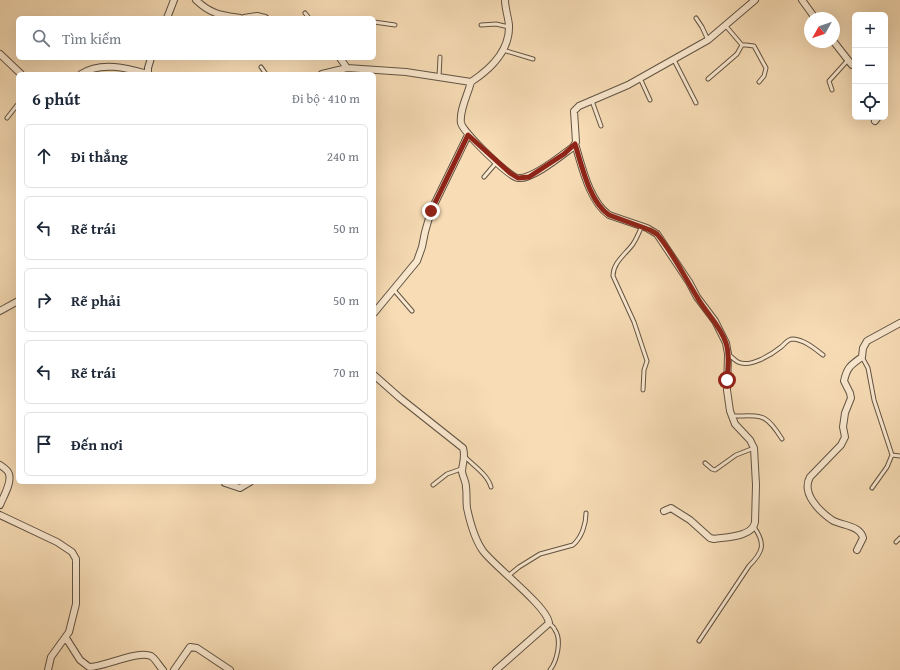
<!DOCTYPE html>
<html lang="vi">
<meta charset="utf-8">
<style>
body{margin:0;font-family:"Gentium Book Plus",serif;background:#f2f2f3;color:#1f2937}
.controls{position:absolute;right:12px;top:12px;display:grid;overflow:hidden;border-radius:6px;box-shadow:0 4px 16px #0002}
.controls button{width:36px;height:36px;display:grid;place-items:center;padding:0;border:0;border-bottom:1px solid #e0e1e3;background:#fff;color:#1f2937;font:20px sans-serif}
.compass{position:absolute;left:804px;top:12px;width:36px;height:36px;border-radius:50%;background:#fff;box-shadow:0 4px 16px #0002;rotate:230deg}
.stop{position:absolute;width:12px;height:12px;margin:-9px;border:3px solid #8f2418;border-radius:50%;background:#fff}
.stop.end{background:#8f2418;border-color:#fff;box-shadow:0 1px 4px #0008}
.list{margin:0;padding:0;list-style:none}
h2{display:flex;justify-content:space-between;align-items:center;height:52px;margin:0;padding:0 16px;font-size:17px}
h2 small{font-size:13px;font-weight:400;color:#747a83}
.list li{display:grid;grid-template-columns:26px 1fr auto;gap:12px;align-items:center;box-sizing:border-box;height:64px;margin:0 8px 8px;padding:0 8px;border:1px solid #e0e1e3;border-radius:6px}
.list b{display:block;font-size:15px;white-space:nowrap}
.list em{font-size:13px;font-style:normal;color:#747a83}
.icon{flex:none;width:22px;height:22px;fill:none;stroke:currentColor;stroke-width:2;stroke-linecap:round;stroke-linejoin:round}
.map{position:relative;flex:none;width:900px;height:670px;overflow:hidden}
.search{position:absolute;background:#fff;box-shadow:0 4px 16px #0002;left:16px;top:16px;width:360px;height:44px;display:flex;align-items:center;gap:10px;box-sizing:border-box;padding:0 14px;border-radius:6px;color:#747a83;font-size:15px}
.panel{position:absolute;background:#fff;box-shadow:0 4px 16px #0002;left:16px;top:72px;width:360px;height:412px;border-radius:6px}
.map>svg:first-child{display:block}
</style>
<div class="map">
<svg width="900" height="670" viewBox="0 0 900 670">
<rect width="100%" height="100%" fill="#f7dcb5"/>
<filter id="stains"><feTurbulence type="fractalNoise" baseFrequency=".005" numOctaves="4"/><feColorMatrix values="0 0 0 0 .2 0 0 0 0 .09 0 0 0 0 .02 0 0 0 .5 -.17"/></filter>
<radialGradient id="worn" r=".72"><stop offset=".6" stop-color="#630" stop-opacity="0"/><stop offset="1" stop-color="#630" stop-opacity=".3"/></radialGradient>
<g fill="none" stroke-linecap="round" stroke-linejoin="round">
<!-- lane casing -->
<g stroke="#625444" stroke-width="5">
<path id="lane" d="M 305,13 L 309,18
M 696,18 L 702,27 L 708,40
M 374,22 L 395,25
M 481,25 L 496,24 L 509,27
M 742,45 L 746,45 L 754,46 L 766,68 L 764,76 L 759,82
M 503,50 L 533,59
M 674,60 L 696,103
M 261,67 L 266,74
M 439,77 L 440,57
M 640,78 L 650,100
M 708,79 L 737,54 L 742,45 L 725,25
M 832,90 L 829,81 L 848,60
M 592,101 L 601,126
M 7,118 L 18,104
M 484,177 L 496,163
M 642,226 C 639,232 637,238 633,244 C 626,254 613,262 613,276 L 634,322 L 647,361 L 644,370 L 643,390
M 393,289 L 412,311
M 728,354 C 731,356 734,360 738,362 C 750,368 771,355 781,347 C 785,344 787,339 793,339 C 805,340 815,349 823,355
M 862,357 L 868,368 L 874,400 L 892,455 L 887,467 L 872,488
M 732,416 C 762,416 765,412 782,439
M 892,455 L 900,456
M 465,457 C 473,465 488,475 491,487
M 705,463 L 712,469 L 715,470 L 736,455 L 754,448
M 433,485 L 447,474 L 461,469
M 896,542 L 900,538
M 508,576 L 519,567 L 540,554 L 573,545 C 582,537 586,524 586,513
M 549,623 C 551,625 554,627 555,630 C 562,640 557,661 550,670
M 699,641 L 749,566 C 763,552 766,544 754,527"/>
</g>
<!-- street casing -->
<g stroke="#625444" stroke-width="8">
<path id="street" d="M 196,0 C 210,14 221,15 240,18
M 802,0 L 815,18
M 167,18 L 174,0
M 244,18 L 257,16 L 265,18
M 834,42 L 852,65 L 855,65
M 0,54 L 21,74
M 340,58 L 347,68
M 81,74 C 101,61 127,68 148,74
M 148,74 L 148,68 L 151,58
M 322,74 L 347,68 L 406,72 L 471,82 C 491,69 510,51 509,25 C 508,16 505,8 505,0
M 471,82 C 468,94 459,111 461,123 C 463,132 509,177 518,178 C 532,180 562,155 573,147 L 576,142 L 574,111 L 579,106 L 628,85 L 708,40 L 755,0
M 875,121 L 878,117
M 575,144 C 582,166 589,201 609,215 L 647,228 L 657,234 L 689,282 L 697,297 L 715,321 L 726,343 L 728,354 L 727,390 L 730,411 L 735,424 L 750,440 L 754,448 L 756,485 L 755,522 C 753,537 726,537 714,539 L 710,538 L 690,520 L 671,508 L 664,511
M 0,311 L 18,301
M 374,313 L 417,261 L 422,247 L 425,232 L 431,211 L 468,135
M 374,375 L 400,398 L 463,448 C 466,458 462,463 462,472 C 463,477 466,482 466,487 C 467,494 466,501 467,508 C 470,522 475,540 483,551 C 496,568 547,606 549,623 L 547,625 L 496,670
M 0,465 C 3,467 8,470 9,474 C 12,483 3,497 0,505
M 225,483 L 240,488 L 250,482
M 0,515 L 57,542 L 72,552 L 76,559 L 76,604 L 69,632 L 51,657 L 48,670
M 857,550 L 863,538 C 860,525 842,526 832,520 C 819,511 801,493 810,477 L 841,445 L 845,437 L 843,427 L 845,413 L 851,398 L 850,393 L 844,381 C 847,367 851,365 862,357 L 863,348 L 867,341 L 900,323
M 66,638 L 80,660 L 89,667 C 104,667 138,650 151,656 C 155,658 159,666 163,670
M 174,670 L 190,647 L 197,648 L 230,670"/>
</g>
<!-- lane -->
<use href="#lane" stroke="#fae8cf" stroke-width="3"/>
<!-- street -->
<use href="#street" stroke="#fae8cf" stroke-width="6"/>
</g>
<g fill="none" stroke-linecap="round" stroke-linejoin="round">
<!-- route -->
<path stroke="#8f2418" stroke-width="5" d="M 431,211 L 468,135 L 510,173 L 518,178 L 529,177 L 564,154 L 575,144 C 582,166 589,201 609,215 L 650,230 L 657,234 C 673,253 684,276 697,297 C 706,313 720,325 726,343 C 730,355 728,368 727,380"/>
</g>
<rect width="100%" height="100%" filter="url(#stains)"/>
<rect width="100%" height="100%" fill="url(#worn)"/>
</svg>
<div class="controls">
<button>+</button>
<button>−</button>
<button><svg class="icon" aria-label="locate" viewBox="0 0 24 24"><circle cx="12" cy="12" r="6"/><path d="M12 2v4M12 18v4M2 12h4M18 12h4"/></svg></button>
</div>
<svg class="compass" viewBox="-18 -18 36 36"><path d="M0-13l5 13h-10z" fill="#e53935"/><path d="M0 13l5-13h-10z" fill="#747a83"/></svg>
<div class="stop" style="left:727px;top:380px"></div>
<div class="stop end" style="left:431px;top:211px"></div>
<div class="search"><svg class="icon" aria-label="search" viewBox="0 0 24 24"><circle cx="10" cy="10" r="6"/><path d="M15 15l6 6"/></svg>Tìm kiếm</div>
<section class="panel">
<h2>6 phút<small>Đi bộ · 410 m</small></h2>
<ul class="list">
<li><svg class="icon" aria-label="ahead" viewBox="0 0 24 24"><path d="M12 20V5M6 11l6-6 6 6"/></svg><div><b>Đi thẳng</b></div><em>240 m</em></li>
<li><svg class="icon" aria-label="left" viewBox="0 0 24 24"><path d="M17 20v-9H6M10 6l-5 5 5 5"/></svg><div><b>Rẽ trái</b></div><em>50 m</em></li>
<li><svg class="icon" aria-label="right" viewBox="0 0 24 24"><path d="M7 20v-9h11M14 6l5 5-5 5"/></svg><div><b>Rẽ phải</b></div><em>50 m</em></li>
<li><svg class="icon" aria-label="left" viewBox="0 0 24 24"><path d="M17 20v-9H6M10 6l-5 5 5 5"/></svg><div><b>Rẽ trái</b></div><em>70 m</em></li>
<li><svg class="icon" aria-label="arrive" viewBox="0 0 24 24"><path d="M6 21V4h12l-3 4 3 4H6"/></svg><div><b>Đến nơi</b></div></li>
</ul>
</section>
</div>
